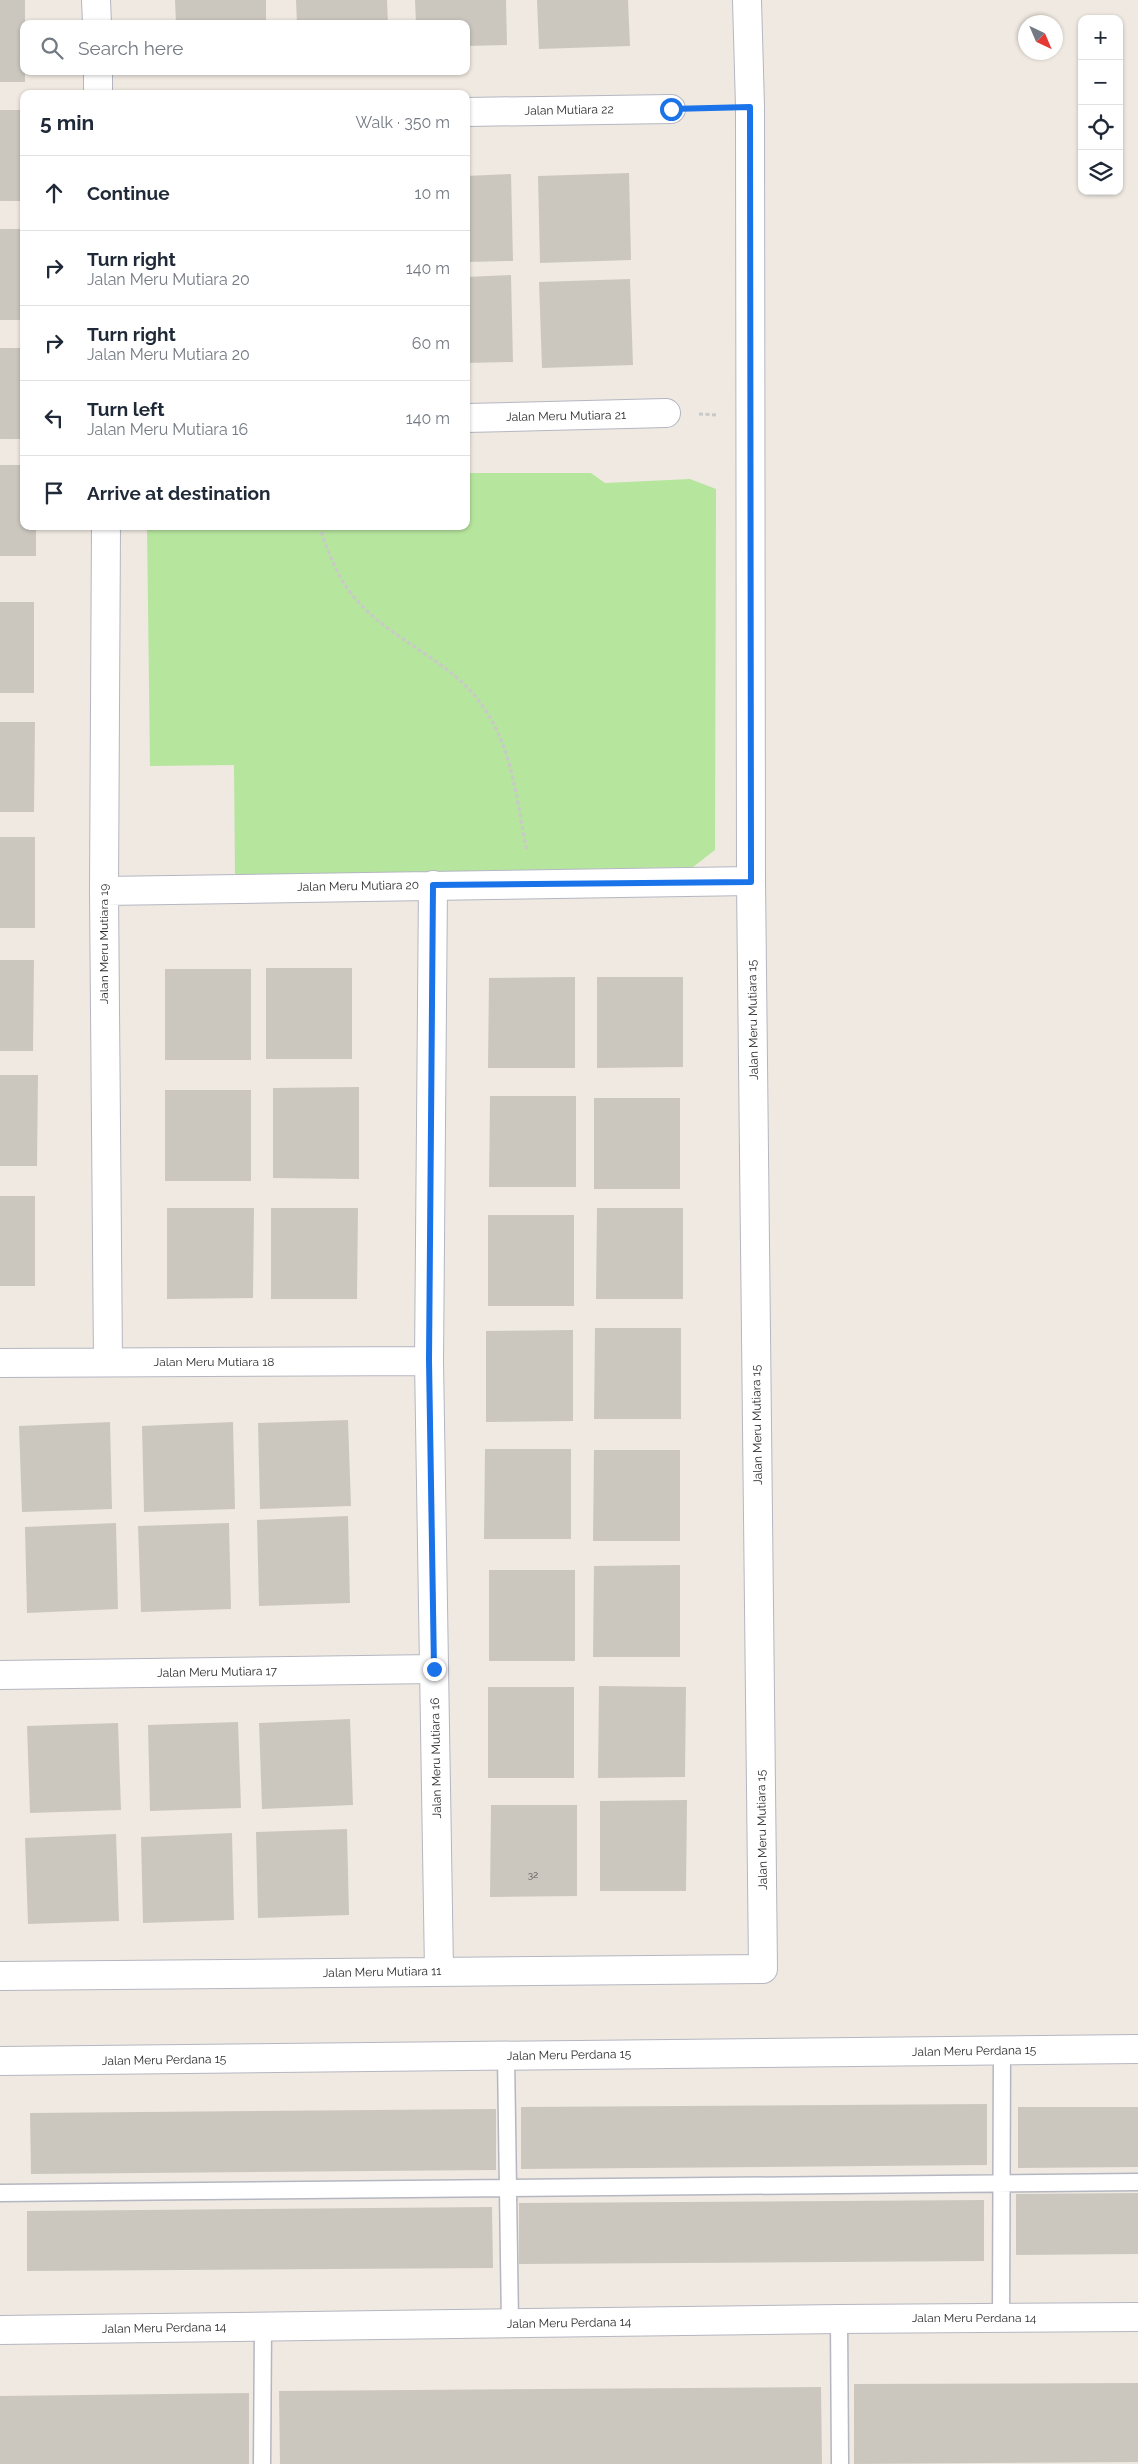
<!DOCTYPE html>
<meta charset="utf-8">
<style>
body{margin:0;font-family:Raleway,sans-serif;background:#f6f6f7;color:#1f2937}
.controls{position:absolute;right:15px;top:15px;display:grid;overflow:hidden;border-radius:10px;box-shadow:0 1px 4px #0004}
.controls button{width:45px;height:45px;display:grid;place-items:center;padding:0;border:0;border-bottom:1px solid #e0e1e3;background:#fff;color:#1f2937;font:25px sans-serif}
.compass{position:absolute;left:1018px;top:15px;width:45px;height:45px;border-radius:50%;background:#fff;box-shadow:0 1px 4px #0004;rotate:136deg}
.stop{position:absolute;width:15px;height:15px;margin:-11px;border:4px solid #1a73e8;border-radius:50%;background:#fff}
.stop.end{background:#1a73e8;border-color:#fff;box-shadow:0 1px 5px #0008}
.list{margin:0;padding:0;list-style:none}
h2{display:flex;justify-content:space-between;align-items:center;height:65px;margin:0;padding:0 20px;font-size:21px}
h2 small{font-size:16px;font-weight:400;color:#747a83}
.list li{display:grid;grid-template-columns:32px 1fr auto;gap:15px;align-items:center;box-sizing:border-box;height:75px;padding:0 20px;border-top:1px solid #e0e1e3}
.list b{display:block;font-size:19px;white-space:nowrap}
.list p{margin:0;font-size:16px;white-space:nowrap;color:#747a83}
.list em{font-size:16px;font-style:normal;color:#747a83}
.icon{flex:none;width:28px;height:28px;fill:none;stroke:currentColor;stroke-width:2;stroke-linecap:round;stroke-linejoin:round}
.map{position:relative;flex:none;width:1138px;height:2464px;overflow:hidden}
.search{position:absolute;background:#fff;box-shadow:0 1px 4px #0004;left:20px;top:20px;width:450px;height:55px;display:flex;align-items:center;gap:12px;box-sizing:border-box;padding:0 18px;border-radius:10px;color:#747a83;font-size:19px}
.panel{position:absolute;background:#fff;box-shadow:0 1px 4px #0004;left:20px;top:90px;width:450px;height:440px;border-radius:10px}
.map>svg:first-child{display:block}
</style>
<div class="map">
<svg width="1138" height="2464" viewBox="0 0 1138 2464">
<rect width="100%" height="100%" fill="#efe9e1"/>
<!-- green -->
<path fill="#b6e59e" d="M 466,473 L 591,473 L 605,483 L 690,479 L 716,489 L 715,850 L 693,867 L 235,875 L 234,765 L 150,766 L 147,526 L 466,526 Z"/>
<!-- building -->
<path fill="#cbc7bf" d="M 0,0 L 25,0 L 25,82 L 0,82 Z
M 175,0 L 266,0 L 266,24 L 176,24 Z
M 296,0 L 387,0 L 388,24 L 297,24 Z
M 415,0 L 506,0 L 507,45 L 466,46 L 466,24 L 416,24 Z
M 537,0 L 628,0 L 630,46 L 539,49 Z
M 0,110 L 24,110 L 24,201 L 0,201 Z
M 629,173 L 631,260 L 540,263 L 538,176 Z
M 511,174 L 513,261 L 466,262 L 466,176 Z
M 0,229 L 24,229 L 24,320 L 0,320 Z
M 511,275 L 513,362 L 466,363 L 466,277 Z
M 630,279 L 633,365 L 542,368 L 539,282 Z
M 0,348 L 24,348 L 24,439 L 0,439 Z
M 0,465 L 24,465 L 24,526 L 36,526 L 36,556 L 0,556 Z
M 0,602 L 34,602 L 34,693 L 0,693 Z
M 0,722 L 35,722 L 34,812 L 0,812 Z
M 0,837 L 35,837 L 35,928 L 0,928 Z
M 0,960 L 34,960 L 33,1051 L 0,1051 Z
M 266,968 L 352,968 L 352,1059 L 266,1059 Z
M 165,969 L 251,969 L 251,1060 L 165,1060 Z
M 575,977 L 575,1068 L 488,1068 L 489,978 Z
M 597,977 L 683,977 L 683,1067 L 597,1068 Z
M 0,1075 L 38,1075 L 37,1166 L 0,1166 Z
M 359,1087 L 359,1179 L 273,1178 L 273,1088 Z
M 165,1090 L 251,1090 L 251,1181 L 165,1181 Z
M 490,1096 L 576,1096 L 576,1187 L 489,1187 Z
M 594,1098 L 680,1098 L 680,1189 L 594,1189 Z
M 0,1196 L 35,1196 L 35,1286 L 0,1286 Z
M 167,1208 L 254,1208 L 253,1298 L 167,1299 Z
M 271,1208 L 358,1208 L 357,1299 L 271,1299 Z
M 597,1208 L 683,1208 L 683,1299 L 596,1299 Z
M 488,1215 L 574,1215 L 574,1306 L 488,1306 Z
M 595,1328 L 681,1328 L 681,1419 L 594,1419 Z
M 573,1330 L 573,1421 L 486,1422 L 486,1331 Z
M 348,1420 L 351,1506 L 260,1509 L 258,1423 Z
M 110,1422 L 112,1509 L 22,1512 L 19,1426 Z
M 233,1422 L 235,1509 L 144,1512 L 142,1426 Z
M 485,1449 L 571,1449 L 571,1539 L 484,1539 Z
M 594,1450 L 680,1450 L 680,1541 L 593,1541 Z
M 348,1516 L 350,1603 L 259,1606 L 257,1520 Z
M 116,1523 L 118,1609 L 27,1613 L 25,1527 Z
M 229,1523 L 231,1609 L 141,1612 L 138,1526 Z
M 680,1565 L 680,1657 L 593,1657 L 594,1566 Z
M 489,1570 L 575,1570 L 575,1661 L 489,1661 Z
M 599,1686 L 686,1687 L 685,1777 L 598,1778 Z
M 488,1687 L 574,1687 L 574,1778 L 488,1778 Z
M 350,1719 L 353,1805 L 262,1809 L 259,1723 Z
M 238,1722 L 241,1808 L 150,1811 L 148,1725 Z
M 118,1723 L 121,1810 L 30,1813 L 27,1726 Z
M 687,1800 L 686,1891 L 600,1891 L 600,1801 Z
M 491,1805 L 577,1805 L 577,1896 L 490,1897 Z
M 347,1829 L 349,1915 L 258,1918 L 256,1832 Z
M 232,1833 L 234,1920 L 143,1923 L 141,1837 Z
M 116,1834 L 119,1921 L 28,1924 L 25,1838 Z
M 987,2104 L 987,2165 L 521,2169 L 521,2107 Z
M 1018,2107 L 1138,2107 L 1138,2167 L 1018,2168 Z
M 496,2109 L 496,2170 L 31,2174 L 30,2113 Z
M 1138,2193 L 1138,2254 L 1016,2255 L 1016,2194 Z
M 984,2200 L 984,2261 L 519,2264 L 519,2203 Z
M 492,2207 L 493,2268 L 27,2271 L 27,2211 Z
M 1138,2383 L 1138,2462 L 854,2464 L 854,2384 Z
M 821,2387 L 822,2464 L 280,2464 L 279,2391 Z
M 249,2393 L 249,2464 L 0,2464 L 0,2396 Z"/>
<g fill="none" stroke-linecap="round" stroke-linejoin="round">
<!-- lane casing -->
<g stroke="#b4b7c1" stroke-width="19">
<path id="lane" d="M 506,2056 L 510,2324
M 0,2193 L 1138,2182
M 1001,2318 L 1002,2051
M 839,2319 L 840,2464
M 262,2464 L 263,2327"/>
</g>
<!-- street casing -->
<g stroke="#b4b7c1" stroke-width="30">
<path id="street" d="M 96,0 L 97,24
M 98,71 L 98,94
M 466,112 L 671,109
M 466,418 L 666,413
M 106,526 L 104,891 L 108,1362
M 433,885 L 429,1361 L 439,1971
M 104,891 L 751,881
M 0,1363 L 429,1361
M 0,1675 L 434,1669
M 0,1976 L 763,1969 L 751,881 L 750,107 L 747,0
M 0,2061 L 1138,2049
M 0,2330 L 839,2319 L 1138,2317"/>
</g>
<!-- path -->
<path stroke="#c9c9c9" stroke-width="3" stroke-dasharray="4 2.5" stroke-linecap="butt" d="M 703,108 L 717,108
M 699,414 L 718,415
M 319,526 C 327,548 334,569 347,588 C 381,637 443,654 479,701 C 514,748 515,796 527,851"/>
<!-- lane -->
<use href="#lane" stroke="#fff" stroke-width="16"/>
<!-- street -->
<use href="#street" stroke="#fff" stroke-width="28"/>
</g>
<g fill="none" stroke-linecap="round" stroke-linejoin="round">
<!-- route -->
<path stroke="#1a73e8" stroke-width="6" d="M 434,1669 L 429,1360 L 433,885 L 751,882 L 750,107 L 671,109"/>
</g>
<g text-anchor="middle" stroke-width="5" stroke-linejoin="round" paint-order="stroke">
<!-- number labels -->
<g font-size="10" fill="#555452">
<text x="533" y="1878">32</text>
</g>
<!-- street labels -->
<g font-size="12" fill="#2e2e2e" stroke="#fff">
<text transform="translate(569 110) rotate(-1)" y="4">Jalan Mutiara 22</text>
<text transform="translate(566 416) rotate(-1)" y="4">Jalan Meru Mutiara 21</text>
<text transform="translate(358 886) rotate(-1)" y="4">Jalan Meru Mutiara 20</text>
<text transform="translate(104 944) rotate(-90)" y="4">Jalan Meru Mutiara 19</text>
<text transform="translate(753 1020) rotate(-91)" y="4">Jalan Meru Mutiara 15</text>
<text x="214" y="1366">Jalan Meru Mutiara 18</text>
<text transform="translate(757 1425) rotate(-91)" y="4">Jalan Meru Mutiara 15</text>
<text transform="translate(217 1672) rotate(-1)" y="4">Jalan Meru Mutiara 17</text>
<text transform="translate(436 1758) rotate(-91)" y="4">Jalan Meru Mutiara 16</text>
<text transform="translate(762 1830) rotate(-91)" y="4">Jalan Meru Mutiara 15</text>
<text transform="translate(382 1972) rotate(-1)" y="4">Jalan Meru Mutiara 11</text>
<text transform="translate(974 2051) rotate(-1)" y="4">Jalan Meru Perdana 15</text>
<text transform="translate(569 2055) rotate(-1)" y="4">Jalan Meru Perdana 15</text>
<text transform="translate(164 2060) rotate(-1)" y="4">Jalan Meru Perdana 15</text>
<text x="974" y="2322">Jalan Meru Perdana 14</text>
<text transform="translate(569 2323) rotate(-1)" y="4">Jalan Meru Perdana 14</text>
<text transform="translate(164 2328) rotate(-1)" y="4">Jalan Meru Perdana 14</text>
</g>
</g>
</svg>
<div class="controls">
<button>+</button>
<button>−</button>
<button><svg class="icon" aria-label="locate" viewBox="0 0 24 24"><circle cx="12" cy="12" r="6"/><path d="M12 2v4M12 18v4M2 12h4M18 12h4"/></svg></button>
<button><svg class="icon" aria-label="layers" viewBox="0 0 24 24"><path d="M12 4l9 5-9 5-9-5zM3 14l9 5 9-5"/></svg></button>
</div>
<svg class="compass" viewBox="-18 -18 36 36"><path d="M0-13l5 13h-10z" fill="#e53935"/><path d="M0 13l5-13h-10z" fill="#747a83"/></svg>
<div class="stop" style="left:671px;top:109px"></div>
<div class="stop end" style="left:434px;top:1669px"></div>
<div class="search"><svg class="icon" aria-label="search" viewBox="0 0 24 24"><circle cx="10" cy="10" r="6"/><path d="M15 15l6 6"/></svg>Search here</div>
<section class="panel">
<h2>5 min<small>Walk · 350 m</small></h2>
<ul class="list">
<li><svg class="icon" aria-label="ahead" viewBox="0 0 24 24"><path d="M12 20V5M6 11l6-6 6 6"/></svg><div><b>Continue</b></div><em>10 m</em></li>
<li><svg class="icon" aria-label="right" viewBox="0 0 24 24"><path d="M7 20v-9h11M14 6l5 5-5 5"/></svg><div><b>Turn right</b><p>Jalan Meru Mutiara 20</p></div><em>140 m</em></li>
<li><svg class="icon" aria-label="right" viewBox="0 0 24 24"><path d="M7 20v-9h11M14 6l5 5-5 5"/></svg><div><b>Turn right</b><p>Jalan Meru Mutiara 20</p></div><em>60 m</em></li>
<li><svg class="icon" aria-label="left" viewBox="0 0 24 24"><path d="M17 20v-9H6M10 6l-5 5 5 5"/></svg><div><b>Turn left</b><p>Jalan Meru Mutiara 16</p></div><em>140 m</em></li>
<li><svg class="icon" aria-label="arrive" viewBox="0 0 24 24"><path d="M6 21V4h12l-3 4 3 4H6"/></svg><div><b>Arrive at destination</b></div></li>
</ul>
</section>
</div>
